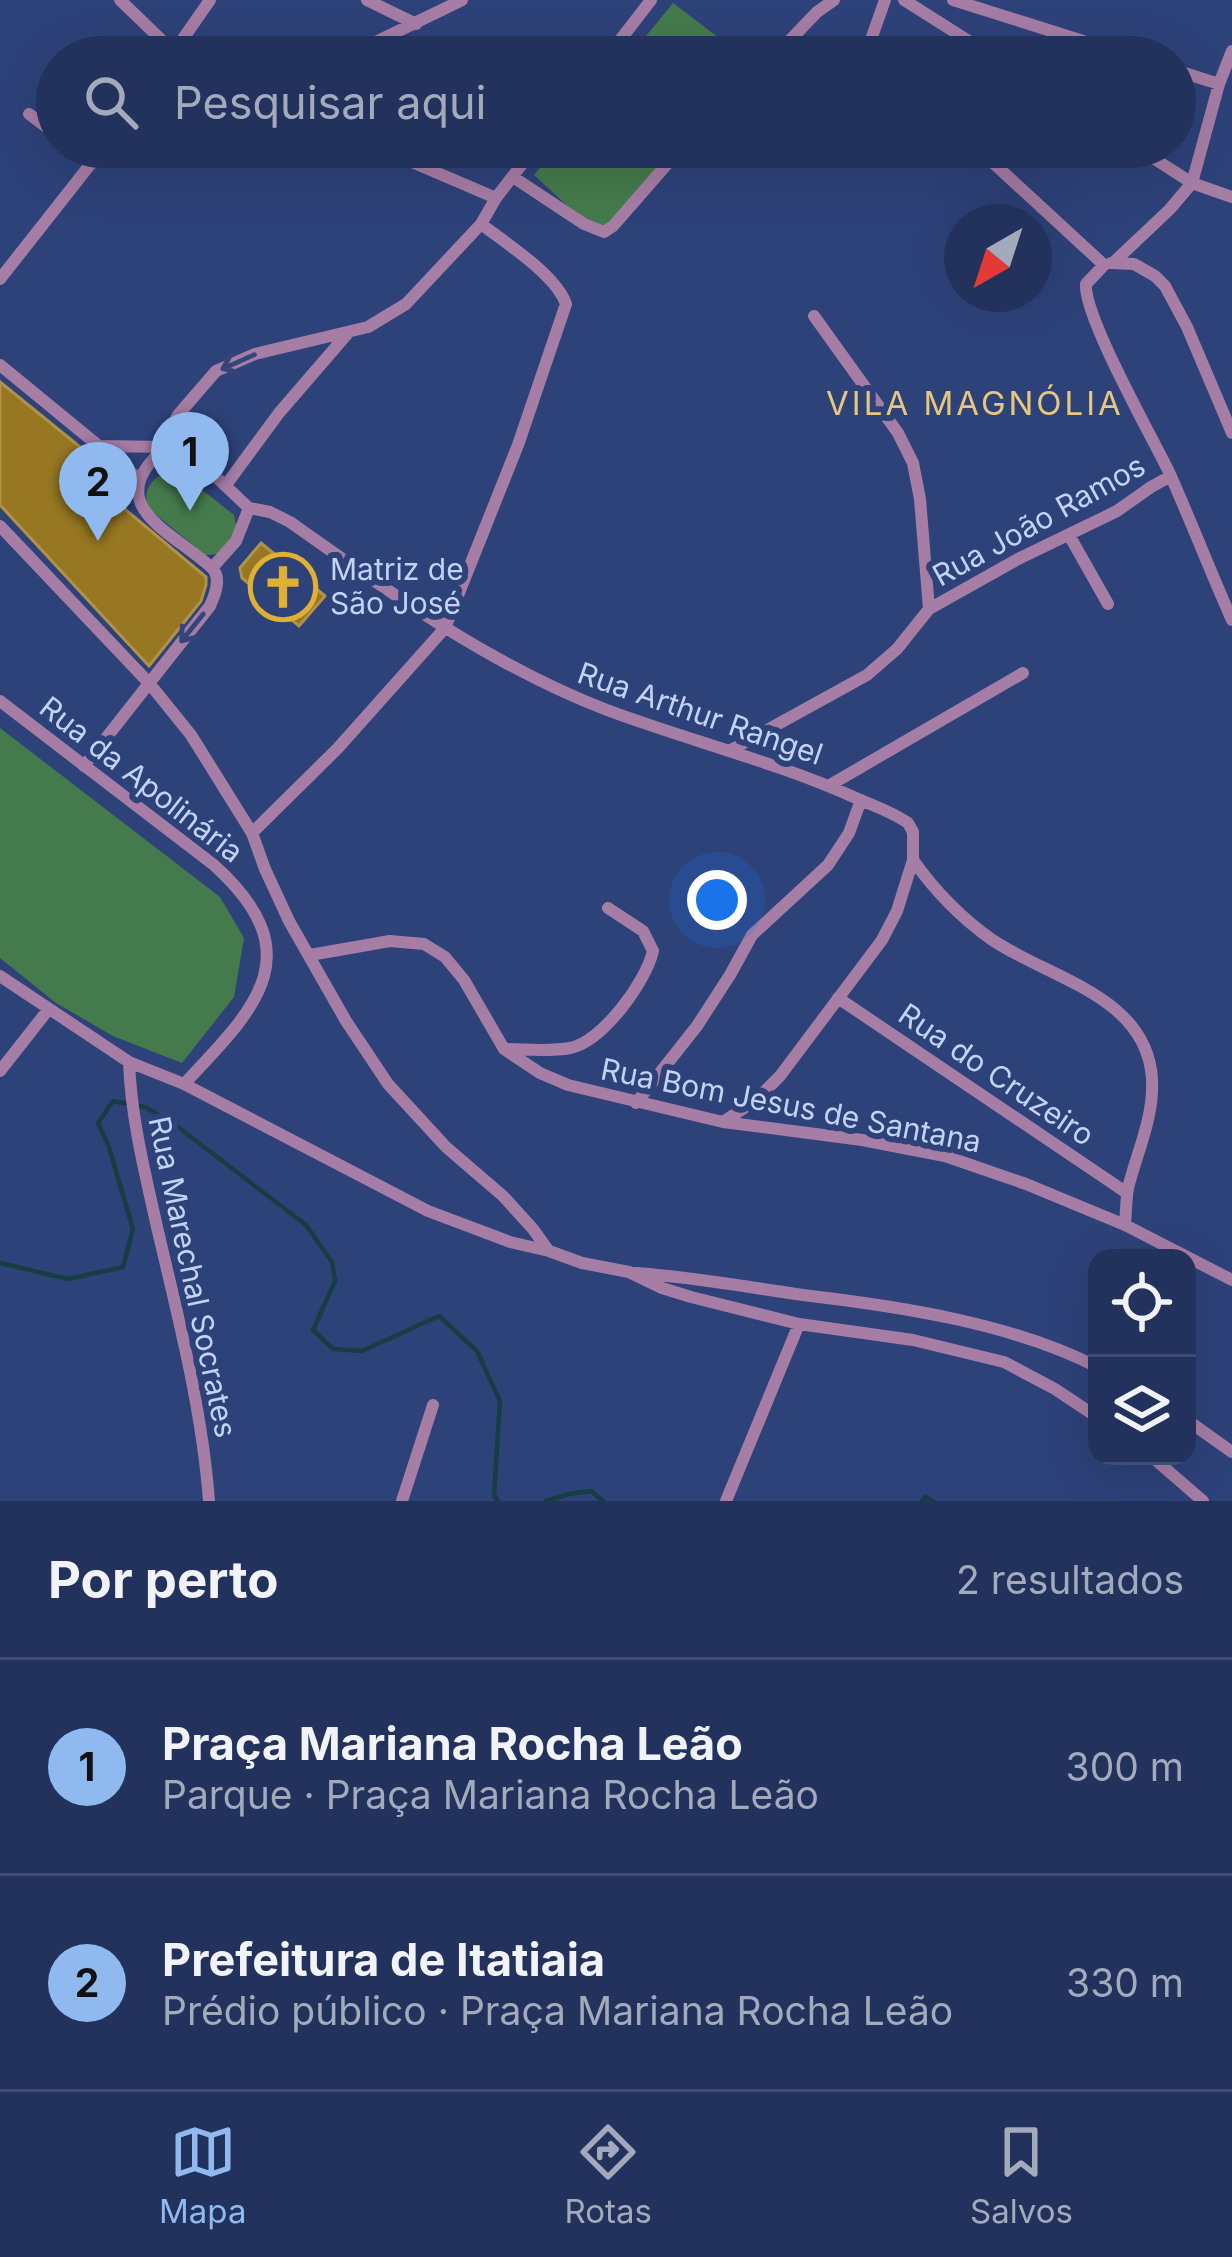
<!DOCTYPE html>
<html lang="pt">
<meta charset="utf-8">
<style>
body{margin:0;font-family:Inter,sans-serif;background:#2e3e65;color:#f1f3f6}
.controls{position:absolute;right:36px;bottom:36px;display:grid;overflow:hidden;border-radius:24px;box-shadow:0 12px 48px #0002}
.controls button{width:108px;height:108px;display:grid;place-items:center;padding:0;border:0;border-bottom:3px solid #3f4d72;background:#22325c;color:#f1f3f6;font:60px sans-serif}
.compass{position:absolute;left:944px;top:204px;width:108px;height:108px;border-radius:50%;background:#22325c;box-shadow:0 12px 48px #0002;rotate:219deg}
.you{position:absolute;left:717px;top:900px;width:42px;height:42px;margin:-30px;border:9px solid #fff;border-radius:50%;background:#1a73e8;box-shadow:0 0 0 18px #1a73e833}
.badge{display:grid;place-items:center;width:78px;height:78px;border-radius:50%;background:#90b9f0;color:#111;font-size:39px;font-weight:700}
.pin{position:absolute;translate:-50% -99px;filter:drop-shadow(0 3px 6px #0008)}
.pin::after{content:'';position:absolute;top:63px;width:42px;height:36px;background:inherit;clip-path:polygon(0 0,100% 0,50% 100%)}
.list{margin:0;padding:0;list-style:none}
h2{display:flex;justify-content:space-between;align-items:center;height:156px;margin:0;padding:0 48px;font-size:51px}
h2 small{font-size:39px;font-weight:400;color:#a2aabb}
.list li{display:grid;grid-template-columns:78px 1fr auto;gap:36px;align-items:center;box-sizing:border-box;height:216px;padding:0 48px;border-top:3px solid #3f4d72}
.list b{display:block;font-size:45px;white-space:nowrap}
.list p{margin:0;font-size:39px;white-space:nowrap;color:#a2aabb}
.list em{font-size:39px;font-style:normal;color:#a2aabb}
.icon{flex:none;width:66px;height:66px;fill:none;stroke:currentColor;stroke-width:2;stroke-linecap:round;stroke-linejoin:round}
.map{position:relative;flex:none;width:1232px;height:1501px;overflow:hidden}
.search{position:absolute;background:#22325c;box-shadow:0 12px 48px #0002;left:36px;right:36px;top:36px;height:132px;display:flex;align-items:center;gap:30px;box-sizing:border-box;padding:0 42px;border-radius:66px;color:#a2aabb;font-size:45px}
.sheet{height:588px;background:#22325c}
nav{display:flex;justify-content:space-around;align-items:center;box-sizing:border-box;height:168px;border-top:3px solid #3f4d72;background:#22325c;font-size:33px;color:#a2aabb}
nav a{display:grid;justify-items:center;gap:6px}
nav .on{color:#90b9f0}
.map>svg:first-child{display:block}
</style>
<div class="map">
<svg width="1232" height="1501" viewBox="0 0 1232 1501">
<rect width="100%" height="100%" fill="#2e427a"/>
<!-- green -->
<path fill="#457b4c" d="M 673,3 L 744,57 L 629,57 Z
M 557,147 L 675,147 L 598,234 L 534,175 Z
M 176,469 L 234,515 L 237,530 L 221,554 L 205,555 L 147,507 C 143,486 155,474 176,469 Z
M 0,728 L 220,897 L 244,938 L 234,997 L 182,1063 L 113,1036 L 56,1003 L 0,958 Z"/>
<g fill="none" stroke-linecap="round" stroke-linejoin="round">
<!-- stream -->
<path stroke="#173c41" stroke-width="4.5" d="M 0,1263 L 68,1279 L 123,1267 L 133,1229 L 109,1147 L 98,1123 L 113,1101 L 145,1107 L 174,1124 L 306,1225 L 332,1262 L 335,1281 L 313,1330 L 333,1349 L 362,1351 L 439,1316 L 477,1351 L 500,1401 L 494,1495 L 498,1501
M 546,1501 L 569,1494 L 591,1491 L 603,1501
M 922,1501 L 925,1497 L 933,1501"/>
</g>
<!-- building -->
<path fill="#977722" stroke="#b0924a" stroke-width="3" d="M 0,382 L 117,477 L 114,500 L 206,577 L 206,585 L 201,601 L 149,666 L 0,505 Z
M 261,543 L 325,596 L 299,626 L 242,578 L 240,568 Z"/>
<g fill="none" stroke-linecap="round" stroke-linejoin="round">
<!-- street -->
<path stroke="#a67da5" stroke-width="12" d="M 120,0 L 174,52 L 185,57
M 367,0 L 416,24
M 904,0 L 994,57
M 953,0 L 1134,57
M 171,56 L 210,0
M 345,57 L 462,0
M 607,57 L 651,0
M 774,57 L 817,12 L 834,0
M 878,57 L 868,48 L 885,0
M 1175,70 L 1219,84
M 29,114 L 57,135
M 74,147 L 93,163
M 377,147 L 496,198
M 976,147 L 1104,265 L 1086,284 C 1083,315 1152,437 1169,472 C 1191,521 1210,571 1232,620
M 1136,147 L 1192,183 L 1232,197
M 513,177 L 584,224 L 604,232 L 613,226 L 682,147
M 1114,262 L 1170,209 L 1192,183 L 1219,84 L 1232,51
M 1111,263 L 1134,264 L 1155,276 L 1165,286 L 1187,327 L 1232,433
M 0,279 L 104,147
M 814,316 L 898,433 L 913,463 L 920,499 L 929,609
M 0,365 L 139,479
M 99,446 L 166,447 L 168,432 L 178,415 L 216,371 L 255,354 L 368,327 L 406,304 L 481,224 L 496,198 L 535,147
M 166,447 L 214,475 L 249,508 L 236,541 L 212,568 C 170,530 98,504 166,447 Z
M 226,485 L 279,413 L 348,333
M 249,508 L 270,512 L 290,522 C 390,593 492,666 607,710 C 690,741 777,762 858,799 C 875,806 892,812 908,823 L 913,832 L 913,860 L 897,911 L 882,940 L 780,1076 L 756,1100 L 723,1122
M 0,526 L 149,683 L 191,735 L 252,833 L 265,869 L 289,921 L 346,1021 L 388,1084 L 446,1147 L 503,1196 L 533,1229 L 548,1250
M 1069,535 L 1108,604
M 0,701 L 214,865 C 312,954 257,1007 184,1084
M 731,750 L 867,675 L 897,649 L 929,609 L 1018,559 L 1117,511 L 1151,487 L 1171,476
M 84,766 L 210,606 C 215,595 222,578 212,568
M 830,785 L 1023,673
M 252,833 L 338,748 L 445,628 L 518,445 L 566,304 C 556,275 506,243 481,224
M 913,860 C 935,891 960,917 991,939 C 1047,978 1147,995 1152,1079 C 1154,1118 1137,1152 1128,1188 C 1126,1200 1126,1213 1125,1225
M 310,955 L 390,941 L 424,944 L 445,957 L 464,980 L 504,1049 L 540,1073 L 568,1085 L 723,1122 L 862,1140 L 945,1156 L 1026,1184 L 1125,1225 L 1232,1280
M 0,976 L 129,1062 L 184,1084 L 428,1211 L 510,1242 L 549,1251 L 582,1263 L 629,1272 L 662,1288 L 691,1297 L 799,1324 L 913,1340 L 1004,1362 L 1055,1389 L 1097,1417
M 838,998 L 1127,1193
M 504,1049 C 525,1049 549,1052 570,1048 C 602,1042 646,982 653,951 L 643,931 L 608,908
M 129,1062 C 131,1118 145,1173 157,1227 C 178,1317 202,1408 209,1501
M 0,1071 L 48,1010
M 636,1103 L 697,1026 L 730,975 L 752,935 L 828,865 L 849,833 L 861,800
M 636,1273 C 694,1277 752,1288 811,1296 C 903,1307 1014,1324 1097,1367
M 1187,1420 L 1232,1452
M 1151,1456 L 1203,1501
M 402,1501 L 433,1405
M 726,1501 L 799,1324"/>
</g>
<!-- one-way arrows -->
<defs><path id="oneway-shaft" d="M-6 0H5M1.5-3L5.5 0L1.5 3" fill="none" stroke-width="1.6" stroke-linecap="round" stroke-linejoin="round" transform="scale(3)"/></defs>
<g stroke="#34457c">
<use href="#oneway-shaft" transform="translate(238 362) rotate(156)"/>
<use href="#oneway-shaft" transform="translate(192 628) rotate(129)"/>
</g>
<!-- icons -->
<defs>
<g id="church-ring" transform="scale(3.45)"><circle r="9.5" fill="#2e427a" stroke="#dfb034" stroke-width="1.5"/><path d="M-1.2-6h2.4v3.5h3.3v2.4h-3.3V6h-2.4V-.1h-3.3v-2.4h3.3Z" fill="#dfb034"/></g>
</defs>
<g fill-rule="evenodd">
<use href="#church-ring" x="283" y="587"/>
</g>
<g text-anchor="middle" stroke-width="12" stroke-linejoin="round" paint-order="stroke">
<!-- street labels -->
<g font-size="30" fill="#c4d2f3" stroke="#2e427a">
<text transform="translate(1039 521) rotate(-29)" y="10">Rua João Ramos</text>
<text transform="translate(700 714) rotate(19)" y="10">Rua Arthur Rangel</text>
<text transform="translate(141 780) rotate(38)" y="10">Rua da Apolinária</text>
<text transform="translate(996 1075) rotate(34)" y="10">Rua do Cruzeiro</text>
<text transform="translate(791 1106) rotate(11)" y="10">Rua Bom Jesus de Santana</text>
<text transform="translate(192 1277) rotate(78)" y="10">Rua Marechal Socrates</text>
</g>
<!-- poi labels -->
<g font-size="30" fill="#c4d2f3" stroke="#2e427a" text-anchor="start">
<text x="330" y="580">Matriz de<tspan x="330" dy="34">São José</tspan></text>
</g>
<!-- neighbourhood labels -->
<g font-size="33" letter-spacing="3" fill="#e7c77d" stroke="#2e427a">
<text x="975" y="415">VILA MAGNÓLIA</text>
</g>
</g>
</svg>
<div class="controls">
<button><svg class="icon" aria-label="locate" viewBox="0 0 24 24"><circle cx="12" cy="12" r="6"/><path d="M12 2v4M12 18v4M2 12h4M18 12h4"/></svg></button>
<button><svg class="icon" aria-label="layers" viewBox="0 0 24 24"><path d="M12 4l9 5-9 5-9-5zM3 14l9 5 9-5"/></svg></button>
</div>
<svg class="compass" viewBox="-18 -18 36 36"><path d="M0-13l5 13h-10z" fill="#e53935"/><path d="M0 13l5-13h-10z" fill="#a2aabb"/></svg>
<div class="you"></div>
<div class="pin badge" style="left:190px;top:511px">1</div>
<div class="pin badge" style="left:98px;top:541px">2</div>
<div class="search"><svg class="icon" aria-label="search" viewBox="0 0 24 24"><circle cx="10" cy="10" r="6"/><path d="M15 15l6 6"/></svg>Pesquisar aqui</div>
</div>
<section class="sheet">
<h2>Por perto<small>2 resultados</small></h2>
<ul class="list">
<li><span class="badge">1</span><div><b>Praça Mariana Rocha Leão</b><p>Parque · Praça Mariana Rocha Leão</p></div><em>300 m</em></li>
<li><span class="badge">2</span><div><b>Prefeitura de Itatiaia</b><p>Prédio público · Praça Mariana Rocha Leão</p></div><em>330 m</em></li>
</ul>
</section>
<nav>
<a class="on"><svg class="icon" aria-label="map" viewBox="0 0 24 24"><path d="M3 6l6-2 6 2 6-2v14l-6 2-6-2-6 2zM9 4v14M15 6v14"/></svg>Mapa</a>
<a><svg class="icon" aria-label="directions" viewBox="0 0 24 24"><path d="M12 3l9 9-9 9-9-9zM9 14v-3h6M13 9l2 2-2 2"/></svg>Rotas</a>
<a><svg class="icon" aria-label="saved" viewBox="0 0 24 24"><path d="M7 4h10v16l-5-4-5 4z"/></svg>Salvos</a>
</nav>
